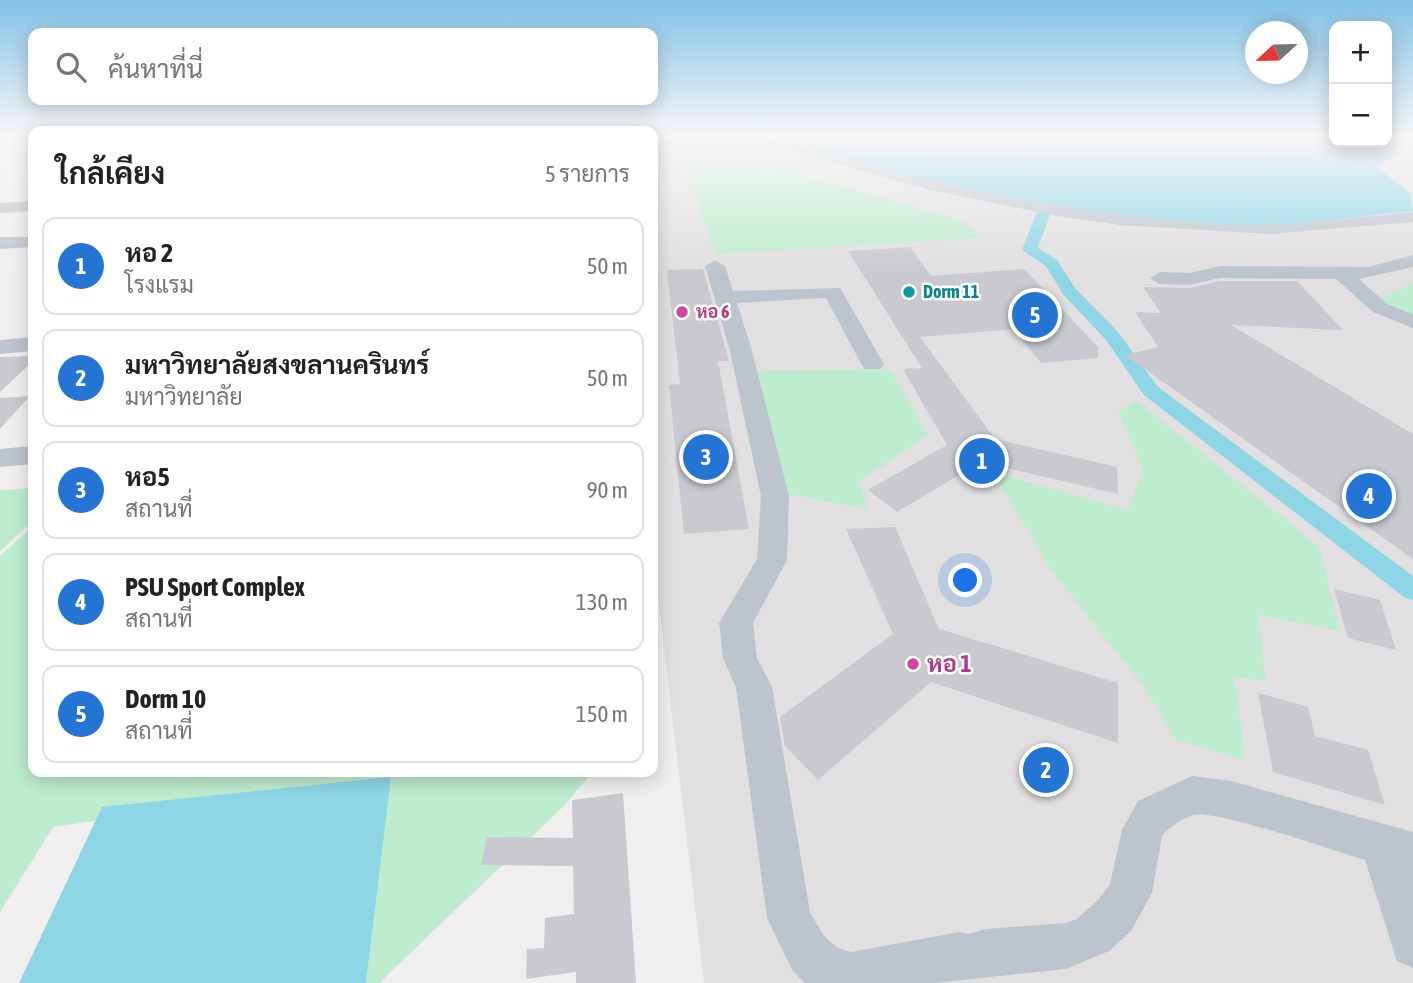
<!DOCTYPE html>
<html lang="th">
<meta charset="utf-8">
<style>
body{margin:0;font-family:"Asap Condensed",Sarabun,sans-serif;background:#f2f2f2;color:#222}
.controls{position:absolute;right:21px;top:21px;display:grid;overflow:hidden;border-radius:14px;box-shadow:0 4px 18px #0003}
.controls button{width:63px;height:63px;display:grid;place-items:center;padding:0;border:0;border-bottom:2px solid #e0e0e0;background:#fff;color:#222;font:35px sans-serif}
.compass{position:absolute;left:1245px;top:21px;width:63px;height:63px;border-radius:50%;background:#fff;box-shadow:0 4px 18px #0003;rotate:248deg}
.you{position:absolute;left:966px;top:581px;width:24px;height:24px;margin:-18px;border:5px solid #fff;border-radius:50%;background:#1a73e8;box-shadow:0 0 0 10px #1a73e833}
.badge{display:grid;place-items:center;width:46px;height:46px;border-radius:50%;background:#2474d4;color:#fff;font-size:23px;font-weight:700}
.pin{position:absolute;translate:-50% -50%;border:4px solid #fff;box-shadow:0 2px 7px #0006}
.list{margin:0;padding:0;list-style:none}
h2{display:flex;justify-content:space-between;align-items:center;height:91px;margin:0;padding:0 28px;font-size:30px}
h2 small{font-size:23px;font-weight:400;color:#767676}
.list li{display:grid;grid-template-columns:46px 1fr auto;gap:21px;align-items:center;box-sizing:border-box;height:98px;margin:0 14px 14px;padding:0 14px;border:2px solid #e0e0e0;border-radius:14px}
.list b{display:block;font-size:26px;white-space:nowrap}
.list p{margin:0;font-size:23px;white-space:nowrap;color:#767676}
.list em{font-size:23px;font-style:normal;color:#767676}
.icon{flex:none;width:38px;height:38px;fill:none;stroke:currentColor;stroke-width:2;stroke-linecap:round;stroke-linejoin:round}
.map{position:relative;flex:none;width:1413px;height:983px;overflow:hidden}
.search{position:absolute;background:#fff;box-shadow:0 4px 18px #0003;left:28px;top:28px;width:630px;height:77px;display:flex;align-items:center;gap:18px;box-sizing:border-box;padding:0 24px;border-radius:14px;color:#767676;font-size:26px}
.panel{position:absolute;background:#fff;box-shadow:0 4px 18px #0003;left:28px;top:126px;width:630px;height:651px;border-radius:14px}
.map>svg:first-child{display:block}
</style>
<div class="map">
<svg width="1413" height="983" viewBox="0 0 1413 983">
<rect width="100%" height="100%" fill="#f0eeee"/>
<!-- education -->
<path fill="#e1dfdf" d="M 653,136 L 1334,136 L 1334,142 L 1387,142 L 1387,136 L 1413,136 L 1413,983 L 704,983 L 653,556 Z"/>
<!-- green -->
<path fill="#beeccf" d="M 774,167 L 963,221 L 978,238 L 715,254 L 688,172 Z
M 1413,283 L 1413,314 L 1378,300 Z
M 890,369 L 928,435 L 859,482 L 868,509 L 784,493 L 751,371 Z
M 1137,401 L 1319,547 L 1340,631 L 1258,615 L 1266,681 L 1232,677 L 1237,691 L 1245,760 L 1176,740 L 1142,684 L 1051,570 L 993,472 L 1128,510 L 1143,470 L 1118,411 Z
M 33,488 L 33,521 L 0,551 L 0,490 Z
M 33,526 L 33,772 L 592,772 L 565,805 L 379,983 L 366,983 L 390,777 L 53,827 L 0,912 L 0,556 Z"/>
<!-- water -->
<path fill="#8ed6e6" d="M 758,136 L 1334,136 L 1334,142 C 1357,142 1380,139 1397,155 L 1376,166 L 1410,193 L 1413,211 C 1362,216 1310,224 1259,225 C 1090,227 920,180 758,136 Z
M 391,777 L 366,983 L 19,983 L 102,807 Z"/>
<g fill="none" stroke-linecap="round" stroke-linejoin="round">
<!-- canal -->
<path fill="#8ed6e6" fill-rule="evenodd" d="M 1043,210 L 1050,214 L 1038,248 L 1057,260 L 1075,288 L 1118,332 L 1158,387 L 1413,576 L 1413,600 L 1404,597 L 1144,395 L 1106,340 L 1063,294 L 1046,266 L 1022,250 L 1036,214 Z"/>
</g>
<!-- building -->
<path fill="#c8cad0" d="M 910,247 L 931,276 L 1024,269 L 1098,347 L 1098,358 L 1041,363 L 1013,329 L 920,337 L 995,439 L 1117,467 L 1118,494 L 981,462 L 897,512 L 868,490 L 947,445 L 903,369 L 922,368 L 848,251 Z
M 703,269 L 729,361 L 718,361 L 749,529 L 684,534 L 669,385 L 680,384 L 667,270 Z
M 1220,281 L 1297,281 L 1343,330 L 1231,325 L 1413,434 L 1413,559 L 1125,355 L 1158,347 L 1135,312 L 1161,313 L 1143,287 L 1189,288 Z
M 33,356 L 33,361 L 0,392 L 0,357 Z
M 30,396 L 0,429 L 0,398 Z
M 895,527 L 939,629 L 1118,683 L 1118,743 L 931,682 L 818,780 L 785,746 L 780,717 L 893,634 L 846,529 Z
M 1334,589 L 1380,600 L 1396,650 L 1348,638 Z
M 1258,693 L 1308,707 L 1315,736 L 1368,750 L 1385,805 L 1273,772 Z
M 623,793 L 636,983 L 576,983 L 576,972 L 526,979 L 527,949 L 544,948 L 545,918 L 574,914 L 573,866 L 481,865 L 487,837 L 573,838 L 572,800 Z"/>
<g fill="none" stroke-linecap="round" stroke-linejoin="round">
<!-- path -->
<path stroke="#78c89f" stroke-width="2.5" stroke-dasharray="2.5 2" stroke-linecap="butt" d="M 1399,136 L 1413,141"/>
<!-- minor -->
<path fill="#bdc5cc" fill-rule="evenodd" d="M 737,136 L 759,136 C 920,179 1081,220 1249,224 C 1304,225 1358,217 1413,212 L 1413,222 L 1270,234 L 1120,225 L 1057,216 L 931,190 Z
M 33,201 L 33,211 L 0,213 L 0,203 Z
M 0,237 L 33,237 L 33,247 L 0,249 Z
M 1413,255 L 1413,267 L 1359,279 L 1387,304 L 1413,314 L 1413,328 L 1373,312 L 1336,279 L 1220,278 L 1189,285 L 1160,284 L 1150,278 L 1160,272 L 1189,273 L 1220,266 L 1368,267 Z
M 715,260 L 725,266 L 733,291 L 840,288 L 884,364 L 880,369 L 864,369 L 826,298 L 737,303 L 752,351 L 789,496 L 787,560 L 753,623 L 757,658 L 772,687 L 810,912 C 821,932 828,947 851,952 L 960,932 L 968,934 L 986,929 L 1066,923 L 1077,919 L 1099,899 L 1110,884 L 1122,830 L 1138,801 L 1192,776 L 1231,781 L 1413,832 L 1413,968 L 1397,961 L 1365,860 C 1335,851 1216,809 1193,815 C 1183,818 1168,827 1162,836 L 1152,893 L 1131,931 L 1109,951 L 1066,969 L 933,983 L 805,983 L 792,970 L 767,918 L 736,687 L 723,658 L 719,623 L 757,559 L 761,496 L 730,351 L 705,266 Z
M 33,337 L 33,351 L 0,354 L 0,340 Z
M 33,446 L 33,464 L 0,467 L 0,449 Z"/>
</g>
<!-- sky -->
<linearGradient id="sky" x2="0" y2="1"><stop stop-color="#84c2e7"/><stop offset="0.5" stop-color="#f8f7f7"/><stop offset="1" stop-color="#f8f7f7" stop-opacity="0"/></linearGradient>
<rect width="1413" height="273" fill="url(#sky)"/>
<!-- markers -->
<circle fill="#0f9aa8" stroke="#fff" stroke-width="2.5" cx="909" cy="292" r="7"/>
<g fill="#d1479c" stroke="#fff" stroke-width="2.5">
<circle cx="682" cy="312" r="7"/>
<circle cx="913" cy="664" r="7"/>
</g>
<g text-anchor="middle" stroke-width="5" stroke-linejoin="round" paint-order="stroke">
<!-- far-culture labels -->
<g font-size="18" font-weight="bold" fill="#0d838f" stroke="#fff" text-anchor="start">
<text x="923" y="298">Dorm 11</text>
</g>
<!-- far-hotel labels -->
<g font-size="18" font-weight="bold" fill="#b23c85" stroke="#fff" text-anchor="start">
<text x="696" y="318">หอ 6</text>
</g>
<!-- near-hotel labels -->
<g font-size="24" font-weight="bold" fill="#b23c85" stroke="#fff" text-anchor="start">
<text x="927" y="672">หอ 1</text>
</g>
</g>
</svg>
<div class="controls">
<button>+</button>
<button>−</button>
</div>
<svg class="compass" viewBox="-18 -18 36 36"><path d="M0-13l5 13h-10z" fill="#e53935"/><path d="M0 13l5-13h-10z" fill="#767676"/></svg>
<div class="you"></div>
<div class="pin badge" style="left:982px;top:461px">1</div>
<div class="pin badge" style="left:1046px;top:770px">2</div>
<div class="pin badge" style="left:706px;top:457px">3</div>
<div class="pin badge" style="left:1369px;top:496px">4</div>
<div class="pin badge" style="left:1035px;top:315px">5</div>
<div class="search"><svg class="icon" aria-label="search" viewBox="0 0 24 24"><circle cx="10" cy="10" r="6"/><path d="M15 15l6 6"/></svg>ค้นหาที่นี่</div>
<section class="panel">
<h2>ใกล้เคียง<small>5 รายการ</small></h2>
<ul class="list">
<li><span class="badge">1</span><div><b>หอ 2</b><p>โรงแรม</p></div><em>50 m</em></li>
<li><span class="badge">2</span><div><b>มหาวิทยาลัยสงขลานครินทร์</b><p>มหาวิทยาลัย</p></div><em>50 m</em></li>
<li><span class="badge">3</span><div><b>หอ5</b><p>สถานที่</p></div><em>90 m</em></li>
<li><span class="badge">4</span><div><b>PSU Sport Complex</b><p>สถานที่</p></div><em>130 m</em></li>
<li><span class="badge">5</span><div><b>Dorm 10</b><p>สถานที่</p></div><em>150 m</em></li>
</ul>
</section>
</div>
